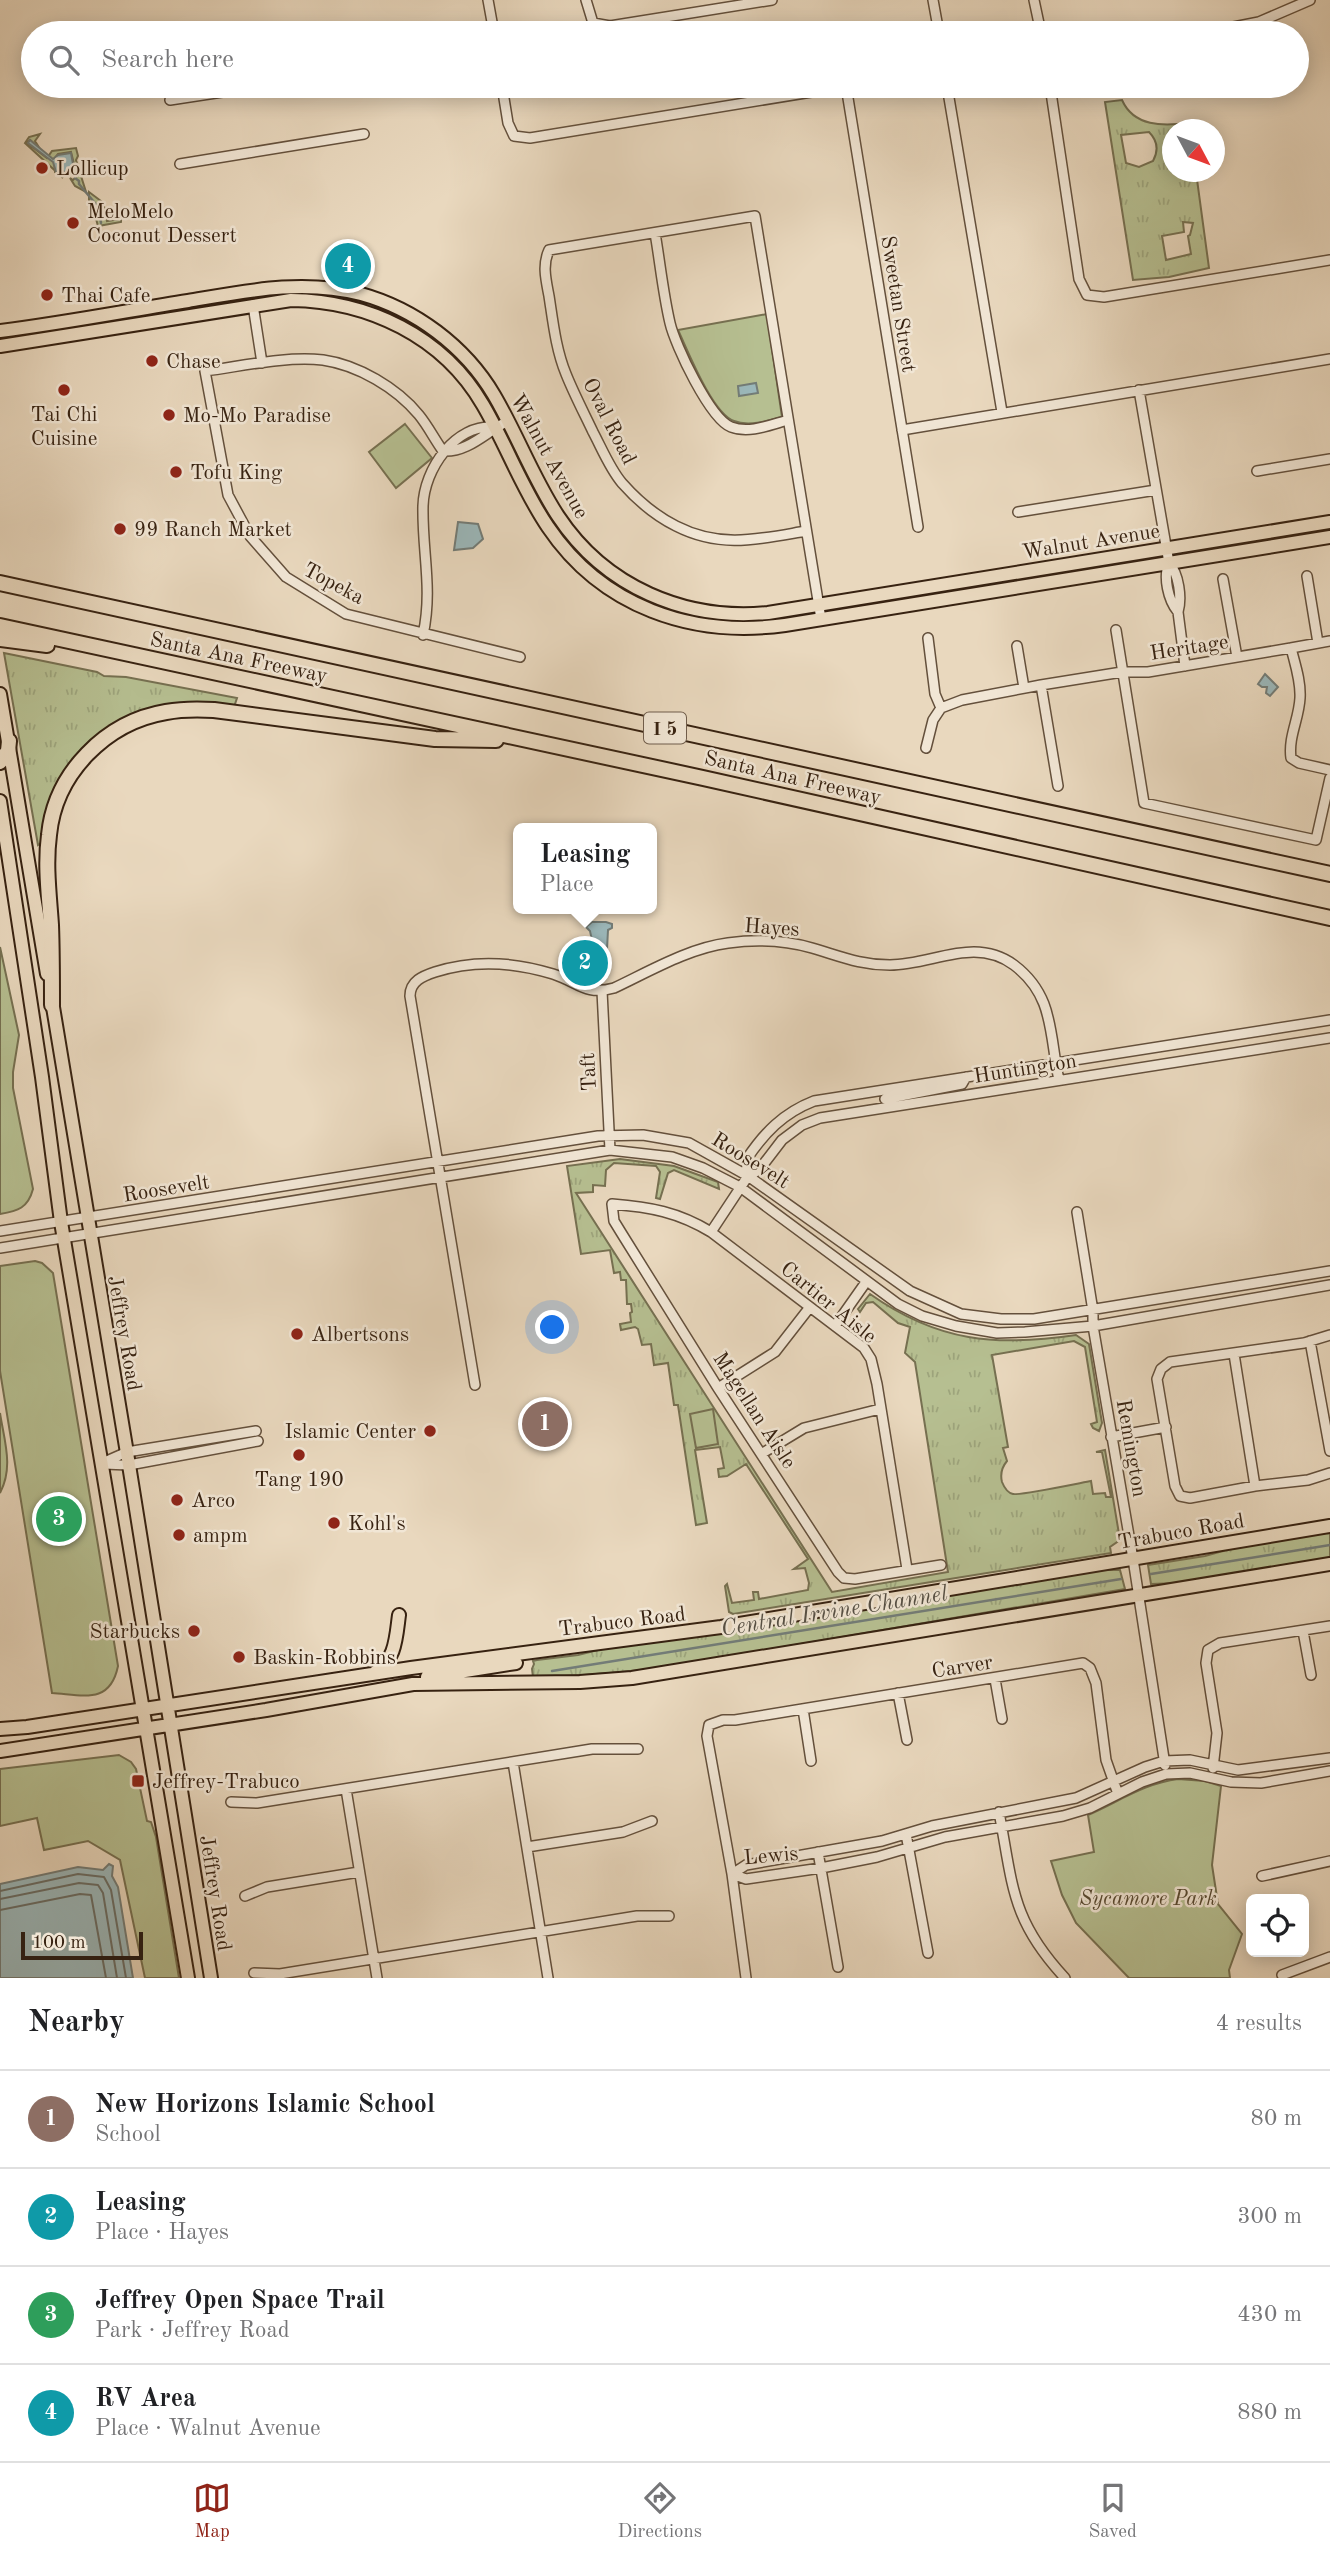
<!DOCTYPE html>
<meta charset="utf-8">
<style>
body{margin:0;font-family:"Old Standard TT",serif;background:#f2f2f2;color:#202124}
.controls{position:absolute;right:21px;bottom:21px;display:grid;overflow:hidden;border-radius:10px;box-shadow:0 4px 18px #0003}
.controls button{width:63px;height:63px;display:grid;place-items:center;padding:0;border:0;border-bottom:2px solid #e0e0e0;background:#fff;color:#202124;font:35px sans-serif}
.compass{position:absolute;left:1162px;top:119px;width:63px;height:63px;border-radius:50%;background:#fff;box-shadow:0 4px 18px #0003;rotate:131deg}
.scale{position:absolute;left:21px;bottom:18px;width:122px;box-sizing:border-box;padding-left:7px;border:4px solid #372211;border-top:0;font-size:19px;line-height:24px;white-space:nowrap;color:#372211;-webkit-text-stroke:5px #f1e6d5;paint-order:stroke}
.you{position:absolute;left:553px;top:1328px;width:24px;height:24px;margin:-18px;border:5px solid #fff;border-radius:50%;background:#1a73e8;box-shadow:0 0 0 10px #1a73e833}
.badge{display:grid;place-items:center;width:46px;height:46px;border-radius:50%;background:#8f2418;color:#fff;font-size:23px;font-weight:700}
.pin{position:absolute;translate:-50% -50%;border:4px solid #fff;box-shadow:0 2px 7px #0006}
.popup{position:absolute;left:513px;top:823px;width:144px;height:91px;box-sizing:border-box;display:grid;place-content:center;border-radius:10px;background:#fff;filter:drop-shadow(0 2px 5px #0005);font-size:23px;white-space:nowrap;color:#757577}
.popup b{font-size:26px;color:#202124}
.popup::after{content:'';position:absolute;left:50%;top:100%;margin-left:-14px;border:14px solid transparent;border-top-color:#fff}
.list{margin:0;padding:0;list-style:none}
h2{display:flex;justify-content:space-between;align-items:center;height:91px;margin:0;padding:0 28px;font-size:30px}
h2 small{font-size:23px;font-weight:400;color:#757577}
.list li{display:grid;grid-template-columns:46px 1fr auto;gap:21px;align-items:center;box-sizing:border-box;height:98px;padding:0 28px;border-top:2px solid #e0e0e0}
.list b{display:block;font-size:26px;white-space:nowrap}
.list p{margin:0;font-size:23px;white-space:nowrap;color:#757577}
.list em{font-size:23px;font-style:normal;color:#757577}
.icon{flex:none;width:38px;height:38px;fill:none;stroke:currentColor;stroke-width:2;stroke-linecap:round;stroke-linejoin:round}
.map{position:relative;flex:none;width:1330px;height:1978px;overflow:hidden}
.search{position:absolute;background:#fff;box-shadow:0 4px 18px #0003;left:21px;right:21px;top:21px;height:77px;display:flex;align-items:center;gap:18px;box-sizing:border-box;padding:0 24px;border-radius:38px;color:#757577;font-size:26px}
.sheet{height:483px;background:#fff}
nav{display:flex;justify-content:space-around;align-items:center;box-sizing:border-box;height:98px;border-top:2px solid #e0e0e0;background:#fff;font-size:19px;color:#757577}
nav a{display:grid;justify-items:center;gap:4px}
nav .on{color:#8f2418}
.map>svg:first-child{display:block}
</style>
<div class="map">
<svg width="1330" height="1978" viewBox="0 0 1330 1978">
<defs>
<pattern id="grass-tufts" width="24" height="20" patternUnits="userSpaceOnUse" patternTransform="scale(1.75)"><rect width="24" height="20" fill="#b6bf91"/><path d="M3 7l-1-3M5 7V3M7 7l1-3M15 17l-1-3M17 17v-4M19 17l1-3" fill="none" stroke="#9da47c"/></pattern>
</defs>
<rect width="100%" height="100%" fill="#e9d8be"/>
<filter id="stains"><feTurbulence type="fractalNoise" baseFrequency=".00286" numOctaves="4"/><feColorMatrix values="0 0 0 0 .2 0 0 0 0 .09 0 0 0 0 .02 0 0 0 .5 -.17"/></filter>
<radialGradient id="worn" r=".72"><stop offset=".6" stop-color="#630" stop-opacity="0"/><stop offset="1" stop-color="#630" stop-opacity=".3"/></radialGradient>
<!-- grass -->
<path fill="url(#grass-tufts)" stroke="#767051" stroke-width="2" fill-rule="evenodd" d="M 1122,100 C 1134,127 1163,126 1188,123 L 1189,129 L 1172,130 L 1172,172 L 1196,172 L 1209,268 L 1169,277 L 1133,280 L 1105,102 ZM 1149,132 C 1158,141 1159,150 1153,161 L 1139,167 L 1126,163 L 1121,135 ZM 1183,222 L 1193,223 L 1190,235 L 1188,236 L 1191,254 L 1166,260 L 1162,236 L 1184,232 Z
M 4,653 L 97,672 L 104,676 L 126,677 L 237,698 L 234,707 L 126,719 L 48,811 L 41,843 L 38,845 Z
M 620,1159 L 674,1166 L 718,1182 L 719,1189 L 674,1170 L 668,1173 L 660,1199 L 656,1198 L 660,1172 L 656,1166 L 614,1163 L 606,1170 L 605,1186 L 593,1185 L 593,1192 L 576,1193 L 832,1592 L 948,1572 L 915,1362 L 905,1353 L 910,1327 L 898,1323 L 873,1302 L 866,1303 L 860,1312 L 858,1309 L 870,1294 C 938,1342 996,1347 1076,1335 L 1089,1344 L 1102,1423 L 1099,1431 L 1093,1428 L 1091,1424 L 1097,1422 L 1085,1347 L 1074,1341 L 992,1355 L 1008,1447 L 1003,1448 L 1007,1461 C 1002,1467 1000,1474 1002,1482 C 1004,1487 1008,1493 1013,1494 C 1017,1496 1080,1483 1091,1481 L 1093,1494 L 1105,1493 L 1106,1497 L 1111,1497 L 1102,1452 L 1096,1452 L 1105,1450 L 1120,1540 L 1110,1547 L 1111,1553 L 733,1614 L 729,1612 L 725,1586 L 727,1584 L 732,1603 L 754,1600 L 753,1592 L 758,1592 L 759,1599 L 808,1590 L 809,1583 L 805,1568 L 794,1569 L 808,1559 L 746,1464 L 727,1476 L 719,1477 L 718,1469 L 724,1468 L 720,1447 L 695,1450 L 707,1523 L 696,1525 L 678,1405 L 674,1405 L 668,1363 L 654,1365 L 651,1344 L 642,1345 L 638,1329 L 635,1327 L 621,1330 L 620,1324 L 631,1322 L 630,1313 L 632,1312 L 631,1304 L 627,1304 L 626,1280 L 621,1280 L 620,1272 L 614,1273 L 610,1250 L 581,1254 L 567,1166 Z
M 1330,1532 L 1330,1558 L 1178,1583 L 1151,1584 L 1148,1565 L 1205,1556 L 1237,1547 Z
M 1098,1570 L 1120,1570 L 1125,1589 L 653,1669 C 613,1673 573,1677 533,1677 L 532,1669 L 534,1664 L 533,1661 L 537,1660 L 578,1655 L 602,1649 Z"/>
<!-- green -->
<path fill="#b6bf91" stroke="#767051" stroke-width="2" fill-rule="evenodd" d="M 40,134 L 35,141 L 40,149 L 30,140 L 27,143 L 47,158 L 52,151 L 76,148 L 78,156 L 76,160 L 86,192 L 75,186 L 70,178 L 73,180 L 76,177 L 73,174 L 76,170 L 73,167 L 66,174 L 63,172 L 60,175 L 63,178 L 25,143 L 29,137 ZM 71,152 L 74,164 L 66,173 L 63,171 L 59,174 L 55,172 L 54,159 L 58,154 Z
M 89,192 L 101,201 L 100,204 L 105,208 L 107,221 L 121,219 L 121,222 L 98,226 L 92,204 L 89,201 Z
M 767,314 L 782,417 C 768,421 748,427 734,421 C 712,413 688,351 678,330 Z
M 405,424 L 432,458 L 396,488 L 369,452 Z
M 0,947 L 19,1035 L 13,1072 L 13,1088 L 33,1189 C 28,1208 18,1211 0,1214 Z
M 35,1261 L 42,1263 L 53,1273 L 118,1666 C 110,1705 83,1695 52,1693 L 0,1371 L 0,1266 Z
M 713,1409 L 718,1444 L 696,1448 L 690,1414 Z
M 0,1413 C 4,1440 14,1467 0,1493 Z
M 119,1755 L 131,1762 L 136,1769 L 147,1821 L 151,1822 L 156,1837 L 179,1978 L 145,1978 L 120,1860 L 88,1841 L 44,1850 L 37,1818 L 0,1826 L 0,1769 Z
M 1178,1779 L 1205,1781 L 1221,1786 L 1212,1865 L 1218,1904 L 1242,1934 L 1229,1970 L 1230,1978 L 1129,1978 L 1076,1923 L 1062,1895 L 1051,1861 L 1094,1852 L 1088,1815 C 1118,1802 1145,1783 1178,1779 Z"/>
<!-- water -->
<path fill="#9bb8bb" stroke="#737c77" stroke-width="2" d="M 30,140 L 53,159 L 58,155 L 71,153 L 73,164 L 66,173 L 63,171 L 59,174 L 56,172 L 53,162 L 28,143 Z
M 756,383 L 758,393 L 739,396 L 738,386 Z
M 458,522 L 478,524 L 483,539 L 473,548 L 454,550 Z
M 1265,674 L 1278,687 L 1270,696 L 1266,693 L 1267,687 L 1262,687 L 1258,684 Z
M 592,922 L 606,922 L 612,924 L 612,928 L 608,930 L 607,949 L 594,950 L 590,931 L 586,927 Z
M 109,1864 L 113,1866 L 112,1876 L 118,1887 L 133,1978 L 0,1978 L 0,1884 L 78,1867 L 103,1870 Z"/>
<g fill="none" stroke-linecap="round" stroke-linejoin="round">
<!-- shore -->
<path stroke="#696d66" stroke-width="2" d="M 0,1891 L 78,1874 L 104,1877 L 111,1890 L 126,1978
M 0,1899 L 79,1883 L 98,1885 L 103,1893 L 117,1978
M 0,1910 L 80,1894 L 91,1895 L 106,1978"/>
<!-- stream -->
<path stroke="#737c77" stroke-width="2.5" d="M 75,178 L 79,181 L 79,184 L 99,208 L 101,223
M 1151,1574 L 1330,1545
M 552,1671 L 1121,1579"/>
<!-- minor casing -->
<g stroke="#64503c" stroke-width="12">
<path id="minor" d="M 488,0 L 494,33
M 586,0 L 593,23 L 610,26 L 772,0
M 933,0 L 939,33
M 1034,0 L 1041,33
M 1203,33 L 1259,22 L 1310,0
M 502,86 L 508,123 L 514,136 L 530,138 L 848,86
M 846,86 L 918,527
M 947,86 L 1002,412
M 1050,86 L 1079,279 L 1087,295 L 1104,297 L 1330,260
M 170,100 L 262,86
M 180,164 L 364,134
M 655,233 C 660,262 663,293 670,323 C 675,345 710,419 731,427 C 749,434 770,425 788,420
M 253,305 L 262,363
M 1139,390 L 1169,563 C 1163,577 1168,600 1178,612
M 902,430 L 1330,359
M 443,451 C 435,440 428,426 419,415 C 397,388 358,365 323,360 C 285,356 243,366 205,371 L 228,495 L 250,536 L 286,577 L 346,614 L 520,657
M 443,451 C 468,453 487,431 508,421
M 1257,471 L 1330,459
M 1018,512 L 1156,490
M 806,531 C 759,539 721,549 676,526 C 656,516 637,500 622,483 C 610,469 602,449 593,432 C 584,413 574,394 566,374 C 556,350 553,322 549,296 C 546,280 542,265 549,250 L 755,216 L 821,619
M 1169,563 C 1179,574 1182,598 1178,612 L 1185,666
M 1307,576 L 1318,643
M 1223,579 L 1237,657
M 1116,630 L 1144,803 L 1316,840 L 1330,778
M 423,635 C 433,588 422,552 423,506 C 424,469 455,424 495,427
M 928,638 L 935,694 L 941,708
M 1017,646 L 1024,688
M 1291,648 L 1330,641
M 1041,685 L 1058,786
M 941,708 L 962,700 L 1041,685 L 1122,672 L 1148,672 L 1291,648 C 1295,664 1301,681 1300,698 C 1299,719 1288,737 1291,758 L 1299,763 L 1330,770
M 926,748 L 933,720 L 941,708
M 602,991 L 610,1150
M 885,1099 L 962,1084 L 966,1077
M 748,1176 L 746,1160 C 764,1133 783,1113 814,1101 L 1330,1020
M 1077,1212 L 1093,1311 L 1093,1326 L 1133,1559 L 1165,1765
M 0,1231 L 598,1136 L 643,1135 L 689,1143 L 748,1176 L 910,1291 L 961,1314 L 1001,1319 L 1034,1319 L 1330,1271
M 711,1232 L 748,1176 L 759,1170 L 782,1140 L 802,1125 L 820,1118 L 1330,1038
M 0,1248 L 610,1150 L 672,1157 L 703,1168 L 740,1187 L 898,1304 L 922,1316 L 956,1326 L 997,1333 L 1025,1332 L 1093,1326 L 1330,1285
M 835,1326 L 866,1282
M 1330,1335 L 1304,1343 L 1170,1362 L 1161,1369 L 1157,1379 L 1175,1486 L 1180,1496 L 1190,1498 L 1255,1486 L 1308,1480 L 1330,1473
M 1310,1341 L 1330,1451
M 1234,1354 L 1255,1486
M 475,1385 L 410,996 C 410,981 423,976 435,972 C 475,959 514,962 553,974 C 578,982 585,996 614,988 C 650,971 689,948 728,943 C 757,939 784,940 812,948 C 840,956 860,965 890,965 C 933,965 974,936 1014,965 C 1055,996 1049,1035 1059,1080
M 718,1388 L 775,1352 L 810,1307
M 1111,1437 L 1166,1427
M 761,1454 L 804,1428 L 880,1409
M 102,1463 L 127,1452 L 256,1431
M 104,1464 L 129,1465 L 258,1441
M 907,1569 L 877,1384 L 871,1359 L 864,1348 L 711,1232 C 678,1212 650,1207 612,1204 L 614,1221 L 622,1234 L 718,1388 L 838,1572 L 844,1578 L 855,1579 L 941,1565
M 1303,1631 L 1311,1675
M 995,1679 L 1002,1719
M 898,1693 L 907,1740
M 803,1709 L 811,1761
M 513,1762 L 548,1978
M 1213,1768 L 1217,1733 L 1206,1663 L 1208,1650 L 1220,1643 L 1330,1626
M 346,1789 L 377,1978
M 231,1802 L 257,1803 L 592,1749 L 638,1749
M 999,1812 C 1013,1886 1011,1920 1065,1978
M 906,1834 L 928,1953
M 527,1847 L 623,1832 L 652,1821
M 818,1852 L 838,1967
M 732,1874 L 746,1865 L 882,1841 L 932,1826 L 1076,1798 L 1145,1767 L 1164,1761 L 1190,1760 L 1238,1770 L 1330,1758
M 732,1874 L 746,1879 L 821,1868 L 877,1857 L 945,1837 L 1063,1816 L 1090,1808 L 1142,1782 L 1166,1774 L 1190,1773 L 1231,1782 L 1261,1783 L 1330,1771
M 1262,1876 L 1330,1861
M 245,1896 L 267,1887 L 359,1872
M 254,1973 L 280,1974 L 637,1916 L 669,1916
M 1282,1975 L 1330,1957
M 746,1978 L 732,1874 L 707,1736 L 709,1725 L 723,1720 L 735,1720 L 1083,1663 L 1090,1668 L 1096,1683 L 1106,1760 L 1118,1794"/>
</g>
<!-- major casing -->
<g stroke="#372211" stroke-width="16">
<path id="major" d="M 0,331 C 63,323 126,311 188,301 C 247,291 303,279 361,294 C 415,309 465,346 494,395 C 517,434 533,478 558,516 C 605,587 685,621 768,613 L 1330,522
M 0,346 L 291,300 C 368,301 443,336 483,405 C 506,444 522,489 548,527 C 602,607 692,638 785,625 L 1330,537
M 0,694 L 47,974
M 0,801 L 42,1077 L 61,1222 L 188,1978
M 51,995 L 129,1465 L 211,1978
M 374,1673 C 396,1661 396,1637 399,1615
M 427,1677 L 516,1663
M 0,1729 L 27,1727 L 411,1668 L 721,1627 L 1330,1526
M 0,1751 L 266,1710 L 413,1684 L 580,1682 L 632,1678 L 1330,1564"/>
</g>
<!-- highway casing -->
<g stroke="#372211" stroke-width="18">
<path id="highway" d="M 0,583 L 1330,874
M 0,626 L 703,778 L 1330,918
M 0,639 L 47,645
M 0,762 L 8,751 L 9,741
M 52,1005 C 52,979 52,952 51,925 C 49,895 45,865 49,835 C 55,773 106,722 166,712 C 182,709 198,709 214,710 L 435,739 L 496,740"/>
</g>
<!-- minor -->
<use href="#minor" stroke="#f1e6d5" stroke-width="9"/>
<!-- major -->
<use href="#major" stroke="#e9d8be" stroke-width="12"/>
<!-- highway -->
<use href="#highway" stroke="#e9d8be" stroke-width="14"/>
</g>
<!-- markers -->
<g fill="#8f2418" stroke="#f1e6d5" stroke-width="2.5">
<circle cx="42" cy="168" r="7"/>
<circle cx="73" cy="223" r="7"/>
<circle cx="47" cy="295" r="7"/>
<circle cx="152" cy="361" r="7"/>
<circle cx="64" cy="390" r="7"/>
<circle cx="169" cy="415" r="7"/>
<circle cx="176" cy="472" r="7"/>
<circle cx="120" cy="529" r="7"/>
<circle cx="297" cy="1334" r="7"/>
<circle cx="430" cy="1431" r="7"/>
<circle cx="299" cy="1455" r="7"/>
<circle cx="177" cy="1500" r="7"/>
<circle cx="334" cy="1523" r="7"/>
<circle cx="179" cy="1535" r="7"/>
<circle cx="194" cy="1631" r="7"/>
<circle cx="239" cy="1657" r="7"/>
<rect x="131" y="1774" width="14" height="14" rx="3.5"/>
</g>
<g text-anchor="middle" stroke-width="5" stroke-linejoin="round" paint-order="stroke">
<!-- shield labels -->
<rect fill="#f1e6d5" stroke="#6f5d4c" stroke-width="2" x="644" y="712.5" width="42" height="31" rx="5"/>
<g font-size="19" font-weight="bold" fill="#372211">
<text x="665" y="735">I 5</text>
</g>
<!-- poi labels -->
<g font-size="21" fill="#372211" stroke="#f1e6d5" text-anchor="start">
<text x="56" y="175">Lollicup</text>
<text x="87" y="218">MeloMelo<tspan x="87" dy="24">Coconut Dessert</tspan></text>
<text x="61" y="302">Thai Cafe</text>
<text x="166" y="368">Chase</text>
<text x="64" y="421" text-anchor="middle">Tai Chi<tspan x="64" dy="24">Cuisine</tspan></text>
<text x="183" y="422">Mo-Mo Paradise</text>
<text x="190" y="479">Tofu King</text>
<text x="134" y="536">99 Ranch Market</text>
<text x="311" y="1341">Albertsons</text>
<text x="416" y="1438" text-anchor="end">Islamic Center</text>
<text x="299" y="1486" text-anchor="middle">Tang 190</text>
<text x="191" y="1507">Arco</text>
<text x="348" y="1530">Kohl's</text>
<text x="193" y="1542">ampm</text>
<text x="180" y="1638" text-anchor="end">Starbucks</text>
<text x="253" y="1664">Baskin-Robbins</text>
<text x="152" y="1788">Jeffrey-Trabuco</text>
</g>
<!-- street labels -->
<g font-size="21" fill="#372211" stroke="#f1e6d5">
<text transform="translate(899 304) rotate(81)" y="7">Sweetan Street</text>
<text transform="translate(610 421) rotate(63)" y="7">Oval Road</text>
<text transform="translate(550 456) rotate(61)" y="7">Walnut Avenue</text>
<text transform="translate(1091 541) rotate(-9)" y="7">Walnut Avenue</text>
<text transform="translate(334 583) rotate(28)" y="7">Topeka</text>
<text transform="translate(1189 647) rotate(-9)" y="7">Heritage</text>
<text transform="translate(239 657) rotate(12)" y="7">Santa Ana Freeway</text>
<text transform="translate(793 777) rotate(13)" y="7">Santa Ana Freeway</text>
<text transform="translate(772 927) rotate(4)" y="7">Hayes</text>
<text transform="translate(1025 1068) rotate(-9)" y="7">Huntington</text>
<text transform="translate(588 1072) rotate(-93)" y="7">Taft</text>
<text transform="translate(751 1160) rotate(32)" y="7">Roosevelt</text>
<text transform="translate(166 1188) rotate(-9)" y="7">Roosevelt</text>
<text transform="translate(829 1302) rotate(39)" y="7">Cartier Aisle</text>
<text transform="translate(125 1333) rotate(80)" y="7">Jeffrey Road</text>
<text transform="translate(755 1410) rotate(57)" y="7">Magellan Aisle</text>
<text transform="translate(1132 1448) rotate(80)" y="7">Remington</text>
<text transform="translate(1181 1531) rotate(-10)" y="7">Trabuco Road</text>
<text transform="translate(622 1621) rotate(-7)" y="7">Trabuco Road</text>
<text transform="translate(962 1666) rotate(-9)" y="7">Carver</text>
<text transform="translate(771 1855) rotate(-5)" y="7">Lewis</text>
<text transform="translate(216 1893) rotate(81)" y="7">Jeffrey Road</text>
</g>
<!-- park labels -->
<g font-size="21" font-style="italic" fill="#574931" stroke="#f1e6d5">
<text x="1148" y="1905">Sycamore Park</text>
</g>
<!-- water labels -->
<g font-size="23" font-style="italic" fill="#554f44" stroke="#f1e6d5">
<text transform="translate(834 1610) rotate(-9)" y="8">Central Irvine Channel</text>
</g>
</g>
<rect width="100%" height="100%" filter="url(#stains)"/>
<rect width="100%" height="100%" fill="url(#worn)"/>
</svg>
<div class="controls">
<button><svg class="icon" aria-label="locate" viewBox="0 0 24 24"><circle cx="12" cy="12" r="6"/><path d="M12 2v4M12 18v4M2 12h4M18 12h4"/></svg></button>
</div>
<svg class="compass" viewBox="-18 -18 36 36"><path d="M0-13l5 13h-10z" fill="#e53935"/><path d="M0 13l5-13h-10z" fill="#757577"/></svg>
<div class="scale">100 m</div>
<div class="you"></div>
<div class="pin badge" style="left:545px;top:1424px;background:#8d6e63">1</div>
<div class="pin badge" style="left:585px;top:963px;background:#0f9aa8">2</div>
<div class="popup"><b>Leasing</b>Place</div>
<div class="pin badge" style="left:59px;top:1519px;background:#2e9e5b">3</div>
<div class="pin badge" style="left:348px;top:266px;background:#0f9aa8">4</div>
<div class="search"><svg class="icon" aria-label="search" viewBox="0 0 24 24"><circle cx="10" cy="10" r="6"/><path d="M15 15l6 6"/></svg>Search here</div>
</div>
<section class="sheet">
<h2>Nearby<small>4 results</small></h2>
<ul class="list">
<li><span class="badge" style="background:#8d6e63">1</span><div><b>New Horizons Islamic School</b><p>School</p></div><em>80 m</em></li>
<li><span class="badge" style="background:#0f9aa8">2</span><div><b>Leasing</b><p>Place · Hayes</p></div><em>300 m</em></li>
<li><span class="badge" style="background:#2e9e5b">3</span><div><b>Jeffrey Open Space Trail</b><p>Park · Jeffrey Road</p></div><em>430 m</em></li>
<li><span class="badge" style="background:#0f9aa8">4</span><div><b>RV Area</b><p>Place · Walnut Avenue</p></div><em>880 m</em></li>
</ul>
</section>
<nav>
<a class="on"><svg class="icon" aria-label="map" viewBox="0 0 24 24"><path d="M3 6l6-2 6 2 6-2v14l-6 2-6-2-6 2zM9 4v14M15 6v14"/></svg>Map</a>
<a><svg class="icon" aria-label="directions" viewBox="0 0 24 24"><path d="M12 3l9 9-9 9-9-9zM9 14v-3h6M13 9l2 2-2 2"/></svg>Directions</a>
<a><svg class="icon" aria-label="saved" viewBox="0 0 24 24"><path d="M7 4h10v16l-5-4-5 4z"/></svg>Saved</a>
</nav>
